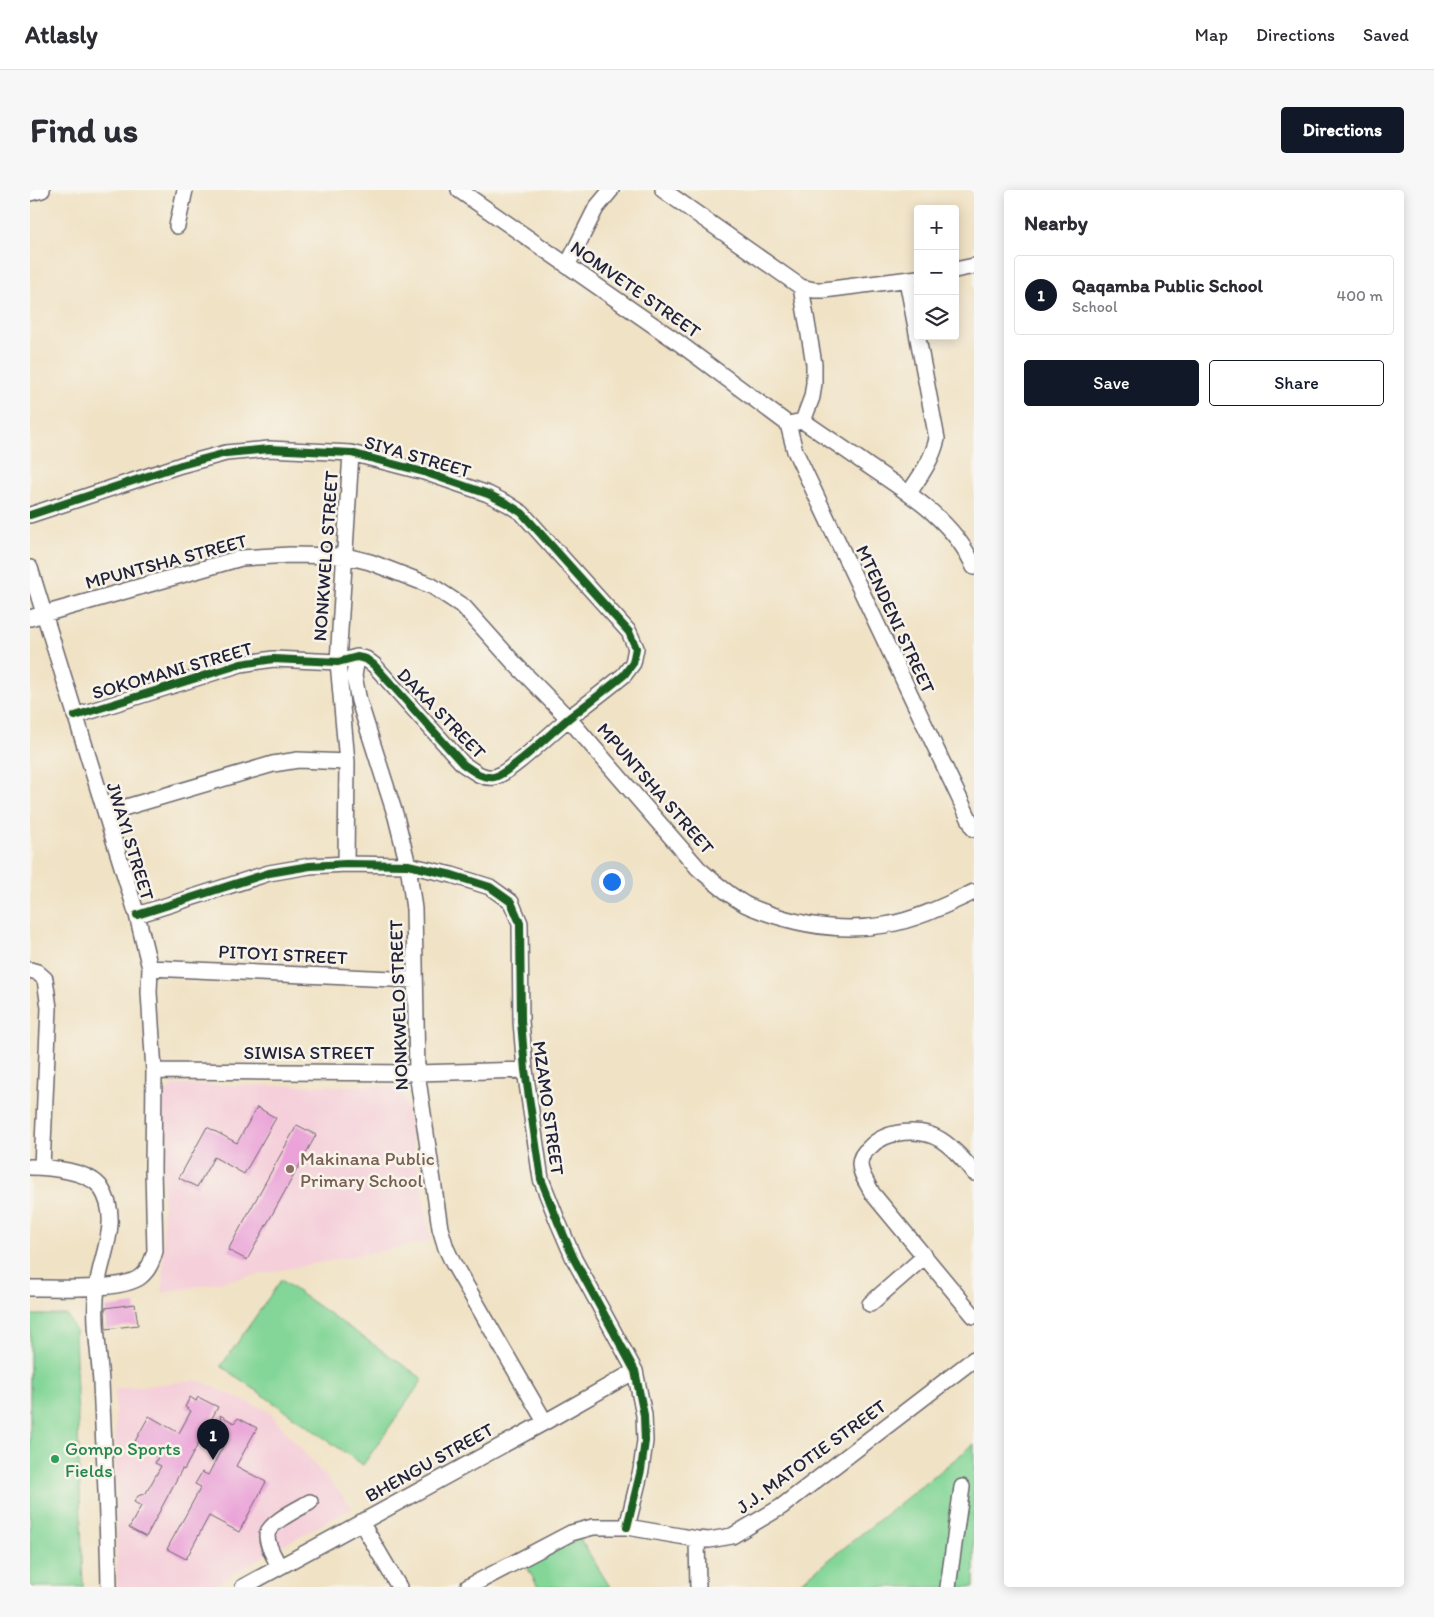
<!DOCTYPE html>
<meta charset="utf-8">
<style>
body{margin:0;font-family:Itim,sans-serif;background:#f7f7f7;color:#2b2b33}
.controls{position:absolute;right:15px;top:15px;display:grid;overflow:hidden;border-radius:5px;box-shadow:0 2px 12px #0003}
.controls button{width:45px;height:45px;display:grid;place-items:center;padding:0;border:0;border-bottom:1px solid #e1e1e2;background:#fff;color:#2b2b33;font:25px sans-serif}
.you{position:absolute;left:581px;top:691px;width:18px;height:18px;margin:-12px;border:4px solid #fff;border-radius:50%;background:#1a73e8;box-shadow:0 0 0 8px #1a73e833}
.badge{display:grid;place-items:center;width:32px;height:32px;border-radius:50%;background:#111827;color:#fff;font-size:16px;font-weight:700}
.pin{position:absolute;translate:-50% -41px;filter:drop-shadow(0 1px 2px #0008)}
.pin::after{content:'';position:absolute;top:26px;width:18px;height:15px;background:inherit;clip-path:polygon(0 0,100% 0,50% 100%)}
.list{margin:0;padding:0;list-style:none}
h2{display:flex;justify-content:space-between;align-items:center;height:65px;margin:0;padding:0 20px;font-size:21px}
h2 small{font-size:16px;font-weight:400;color:#7c7c81}
.list li{display:grid;grid-template-columns:32px 1fr auto;gap:15px;align-items:center;box-sizing:border-box;height:80px;margin:0 10px 10px;padding:0 10px;border:1px solid #e1e1e2;border-radius:5px}
.list b{display:block;font-size:19px;white-space:nowrap}
.list p{margin:0;font-size:16px;white-space:nowrap;color:#7c7c81}
.list em{font-size:16px;font-style:normal;color:#7c7c81}
.actions{display:flex;gap:10px;padding:15px 20px}
.actions a{flex:1;padding:11px 0;border:1px solid #111827;border-radius:5px;text-align:center;font-size:18px;color:#111827}
.actions .main{background:#111827;color:#fff}
.icon{flex:none;width:28px;height:28px;fill:none;stroke:currentColor;stroke-width:2;stroke-linecap:round;stroke-linejoin:round}
.map{position:relative;flex:none;width:944px;height:1397px;overflow:hidden;border-radius:5px}
header{display:flex;align-items:center;gap:30px;box-sizing:border-box;height:70px;padding:0 25px;background:#fff;border-bottom:1px solid #e1e1e2}
header strong{font-size:24px}
nav{display:flex;gap:28px;margin-inline-start:auto;font-size:18px}
.intro{display:flex;align-items:center;justify-content:space-between;box-sizing:border-box;height:120px;padding:0 30px}
h1{margin:0;font-size:35px}
.button{padding:12px 22px;border-radius:5px;background:#111827;color:#fff;font-size:18px;font-weight:700}
main{display:flex;gap:30px;padding:0 30px}
aside{flex:1;background:#fff;border-radius:5px;box-shadow:0 2px 12px #0003}
.map>svg:first-child{display:block}
</style>
<header>
<strong>Atlasly</strong>
<nav><a>Map</a><a>Directions</a><a>Saved</a></nav>
</header>
<div class="intro"><h1>Find us</h1><a class="button">Directions</a></div>
<main>
<div class="map">
<svg width="944" height="1397" viewBox="0 0 944 1397">
<rect width="100%" height="100%" fill="#f7f3e8"/>
<filter id="ink" filterUnits="userSpaceOnUse"><feTurbulence type="fractalNoise" baseFrequency=".02" numOctaves="2"/><feDisplacementMap in="SourceGraphic" scale="10" xChannelSelector="R" yChannelSelector="G"/><feConvolveMatrix kernelMatrix="1 2 1 2 8 2 1 2 1" color-interpolation-filters="sRGB"/></filter>
<filter id="wash" filterUnits="userSpaceOnUse"><feTurbulence type="fractalNoise" baseFrequency=".0096" numOctaves="4" result="noise"/><feDisplacementMap in="SourceGraphic" scale="20" xChannelSelector="R" yChannelSelector="G"/><feGaussianBlur stdDeviation="1.12" result="paint"/><feColorMatrix in="noise" values="0 0 0 0 0 0 0 0 0 0 0 0 0 0 0 0 0 1.4 0 .05"/><feComposite in="paint" operator="in"/></filter>
<g filter="url(#wash)">
<rect width="100%" height="100%" fill="#f0e2c5"/>
<!-- built -->
<path fill="#f5cfda" d="M 145,895 L 364,896 L 374,907 L 401,1051 L 133,1103 L 133,904 Z
M 167,1190 L 238,1221 L 323,1318 L 242,1361 L 181,1397 L 87,1397 L 85,1199 Z"/>
<!-- green -->
<path fill="#83d697" stroke="#527c69" d="M 251,1090 L 393,1189 L 333,1275 L 191,1176 Z
M 0,1125 L 37,1125 L 45,1140 L 53,1397 L 0,1397 Z
M 944,1254 L 944,1397 L 765,1397 Z
M 549,1347 L 580,1397 L 508,1397 L 497,1377 Z"/>
<g id="blocks">
<!-- building -->
<path fill="#eaa2d8" d="M 227,917 L 246,928 L 214,984 L 184,967 L 167,997 L 149,988 L 177,937 L 207,953 Z
M 267,935 L 286,945 L 217,1070 L 198,1060 Z
M 105,1114 L 108,1135 L 76,1139 L 75,1118 Z
M 160,1207 L 166,1211 L 168,1207 L 188,1217 L 154,1280 L 152,1279 L 116,1347 L 99,1338 L 111,1316 L 104,1312 L 108,1306 L 116,1303 L 131,1276 L 125,1273 L 128,1267 L 104,1253 L 119,1226 L 149,1243 L 161,1221 L 155,1217 Z
M 190,1225 L 204,1233 L 208,1228 L 227,1238 L 206,1276 L 236,1292 L 209,1342 L 179,1326 L 156,1369 L 137,1359 L 171,1297 L 165,1294 L 172,1282 L 178,1285 L 200,1243 L 193,1240 Z"/>
</g>
</g>
<g filter="url(#ink)">
<use href="#blocks" fill-opacity="0" stroke="#6a656b" stroke-width="1"/>
<g fill="none" stroke-linecap="round" stroke-linejoin="round">
<!-- minor casing -->
<g stroke="#6a656b" stroke-width="18">
<path id="minor" d="M 429,0 L 649,153 L 758,234
M 633,0 L 771,97 L 784,100 L 794,100 L 888,88
M 0,3 L 12,0
M 147,36 L 155,0
M 537,76 L 566,18 L 581,0
M 925,80 L 944,76
M 877,90 L 907,249 C 902,270 891,285 879,303
M 771,97 L 784,174 L 784,193 L 782,207 L 773,231
M 758,234 L 765,261 L 944,639
M 758,234 L 773,231 C 795,246 818,261 840,277 C 879,303 925,332 944,377
M 0,325 L 151,275 L 196,263 L 239,259 L 321,263 L 394,282 L 458,304 L 478,314 L 492,323 L 599,442 L 606,458 L 603,473 L 594,485 C 576,500 557,514 539,528 C 525,539 478,585 464,587 C 452,589 442,580 433,574 L 344,475 L 336,469 L 327,467 L 308,472 L 243,469 L 211,474 L 45,526
M 0,378 L 107,725 L 120,778 L 119,802 L 124,881 L 123,979 L 125,1061 C 122,1071 119,1080 110,1087 C 92,1101 24,1098 0,1098
M 0,428 L 211,368 L 260,365 L 316,366 L 340,372 L 402,396 L 434,417 L 485,474 L 539,529 L 668,678 C 683,691 696,703 713,713 C 719,717 727,719 734,722 C 773,736 814,742 855,735 C 886,730 916,715 944,702
M 327,467 L 324,486 L 329,511 L 366,627 L 378,675 L 384,719 L 387,883 L 410,1038 L 416,1058 L 423,1073 L 515,1232
M 76,623 L 243,574 L 268,570 L 317,572
M 316,674 L 317,572 L 308,472 L 321,263
M 107,725 L 239,683 L 280,676 L 316,674 L 378,675 L 422,685 L 460,697 L 481,712 L 490,733 L 491,831 L 495,880 L 511,989 L 528,1032 L 544,1069 L 605,1181 L 614,1225 L 615,1251 L 611,1280 L 597,1337
M 120,778 L 385,790
M 0,780 L 7,782 L 15,789 L 19,818 L 12,977
M 124,881 L 387,883 L 495,880
M 0,977 C 19,977 60,981 71,998 C 92,1030 71,1064 67,1097 C 63,1129 69,1161 71,1192 C 74,1260 78,1329 79,1397
M 944,983 C 937,973 922,957 911,950 C 891,937 855,940 839,958 C 834,962 830,967 830,974 C 830,984 838,994 842,1003 L 944,1126
M 840,1114 L 895,1066
M 331,1332 L 369,1397
M 667,1349 L 668,1397
M 249,1376 C 245,1368 237,1356 237,1346 C 237,1333 270,1318 280,1312
M 213,1397 L 515,1232 L 605,1181
M 438,1397 L 541,1343 L 563,1337 L 597,1337 L 667,1349 L 679,1350 L 702,1346 L 751,1317 L 944,1169
M 918,1397 L 932,1297"/>
</g>
<!-- minor -->
<use href="#minor" stroke="#fff" stroke-width="15"/>
<!-- cycleway casing -->
<g stroke="#f7f3e8" stroke-width="11">
<path id="cycleway" d="M 0,325 L 151,275 L 196,263 L 239,259 L 321,263 L 394,282 L 458,304 L 478,314 L 492,323 L 599,442 L 606,458 L 603,473 L 594,485 C 576,500 557,514 539,528 C 525,539 478,585 464,587 C 452,589 442,580 433,574 L 344,475 L 336,469 L 327,467 L 308,472 L 243,469 L 211,474 L 45,526
M 107,725 L 239,683 L 280,676 L 316,674 L 378,675 L 422,685 L 460,697 L 481,712 L 490,733 L 491,831 L 495,880 L 511,989 L 528,1032 L 544,1069 L 605,1181 L 614,1225 L 615,1251 L 611,1280 L 597,1337"/>
</g>
<!-- cycleway -->
<use href="#cycleway" stroke="#1b5e20" stroke-width="8"/>
</g>
</g>
<!-- markers -->
<circle fill="#8d6e63" stroke="#f7f3e8" stroke-width="2" cx="260" cy="979" r="5"/>
<circle fill="#2e9e5b" stroke="#f7f3e8" stroke-width="2" cx="25" cy="1269" r="5"/>
<g text-anchor="middle" stroke-width="5" stroke-linejoin="round" paint-order="stroke">
<!-- street labels -->
<g font-size="19" fill="#22223b" stroke="#f7f3e8">
<text transform="translate(606 99) rotate(35)" y="7">NOMVETE STREET</text>
<text transform="translate(388 266) rotate(16)" y="7">SIYA STREET</text>
<text transform="translate(295 366) rotate(-86)" y="7">NONKWELO STREET</text>
<text transform="translate(136 371) rotate(-15)" y="7">MPUNTSHA STREET</text>
<text transform="translate(866 429) rotate(65)" y="7">MTENDENI STREET</text>
<text transform="translate(142 480) rotate(-16)" y="7">SOKOMANI STREET</text>
<text transform="translate(412 523) rotate(46)" y="7">DAKA STREET</text>
<text transform="translate(626 598) rotate(49)" y="7">MPUNTSHA STREET</text>
<text transform="translate(101 651) rotate(73)" y="7">JWAYI STREET</text>
<text transform="translate(253 764) rotate(3)" y="7">PITOYI STREET</text>
<text transform="translate(368 815) rotate(-92)" y="7">NONKWELO STREET</text>
<text x="279" y="869">SIWISA STREET</text>
<text transform="translate(519 918) rotate(82)" y="7">MZAMO STREET</text>
<text transform="translate(781 1266) rotate(-36)" y="7">J.J. MATOTIE STREET</text>
<text transform="translate(399 1272) rotate(-29)" y="7">BHENGU STREET</text>
</g>
<!-- education labels -->
<g font-size="19" fill="#785e54" stroke="#f7f3e8" text-anchor="start">
<text x="270" y="975">Makinana Public<tspan x="270" dy="22">Primary School</tspan></text>
</g>
<!-- leisure labels -->
<g font-size="19" fill="#27864d" stroke="#f7f3e8" text-anchor="start">
<text x="35" y="1265">Gompo Sports<tspan x="35" dy="22">Fields</tspan></text>
</g>
</g>
</svg>
<div class="controls">
<button>+</button>
<button>−</button>
<button><svg class="icon" aria-label="layers" viewBox="0 0 24 24"><path d="M12 4l9 5-9 5-9-5zM3 14l9 5 9-5"/></svg></button>
</div>
<div class="you"></div>
<div class="pin badge" style="left:183px;top:1270px">1</div>
</div>
<aside>
<h2>Nearby<small></small></h2>
<ul class="list">
<li><span class="badge">1</span><div><b>Qaqamba Public School</b><p>School</p></div><em>400 m</em></li>
</ul>
<div class="actions"><a class="main">Save</a><a>Share</a></div>
</aside>
</main>
